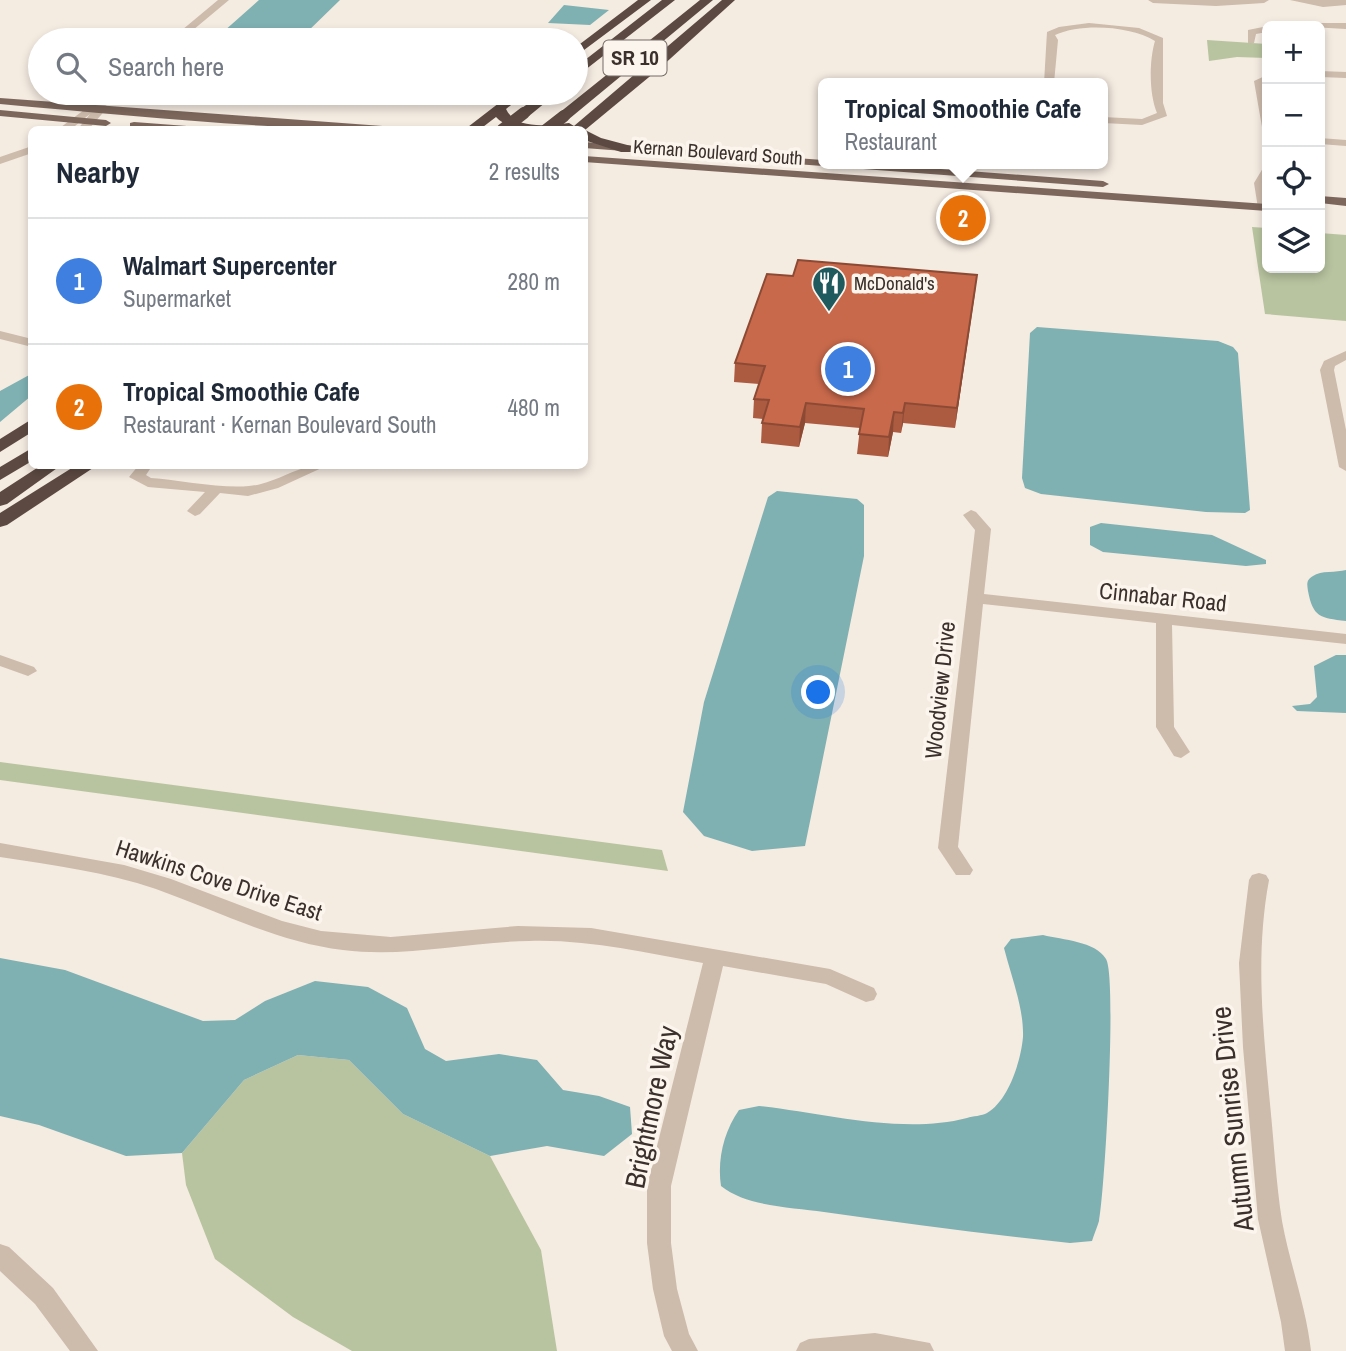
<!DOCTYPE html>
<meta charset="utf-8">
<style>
body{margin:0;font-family:"Archivo Narrow",sans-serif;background:#f2f2f3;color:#1f2937}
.controls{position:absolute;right:21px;top:21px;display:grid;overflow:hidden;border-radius:10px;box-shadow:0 4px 10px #0003}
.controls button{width:63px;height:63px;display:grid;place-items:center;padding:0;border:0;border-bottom:2px solid #e0e1e3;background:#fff;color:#1f2937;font:35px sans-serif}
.you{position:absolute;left:819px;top:693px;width:24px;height:24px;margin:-18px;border:5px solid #fff;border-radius:50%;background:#1a73e8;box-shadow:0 0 0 10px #1a73e833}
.badge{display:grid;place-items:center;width:46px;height:46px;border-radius:50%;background:#ea580c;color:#fff;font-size:23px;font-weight:700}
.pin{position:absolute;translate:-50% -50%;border:4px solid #fff;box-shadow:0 2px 7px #0006}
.popup{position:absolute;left:818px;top:78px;width:290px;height:91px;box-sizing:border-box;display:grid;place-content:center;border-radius:10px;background:#fff;filter:drop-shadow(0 2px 5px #0005);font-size:23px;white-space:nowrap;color:#747a83}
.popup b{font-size:26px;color:#1f2937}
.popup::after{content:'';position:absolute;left:50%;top:100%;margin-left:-14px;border:14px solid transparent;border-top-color:#fff}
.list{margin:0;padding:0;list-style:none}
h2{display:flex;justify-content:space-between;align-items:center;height:91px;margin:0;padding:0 28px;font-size:30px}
h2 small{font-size:23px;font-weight:400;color:#747a83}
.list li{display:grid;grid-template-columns:46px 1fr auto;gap:21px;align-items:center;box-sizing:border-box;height:126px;padding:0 28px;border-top:2px solid #e0e1e3}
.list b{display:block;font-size:26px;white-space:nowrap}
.list p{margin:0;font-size:23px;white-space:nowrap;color:#747a83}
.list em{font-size:23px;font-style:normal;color:#747a83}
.icon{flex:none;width:38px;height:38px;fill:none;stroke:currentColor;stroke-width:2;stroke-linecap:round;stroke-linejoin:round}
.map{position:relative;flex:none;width:1346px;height:1351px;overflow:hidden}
.search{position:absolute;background:#fff;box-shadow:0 4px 10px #0003;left:28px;top:28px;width:560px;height:77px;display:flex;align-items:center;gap:18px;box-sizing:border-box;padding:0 24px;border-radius:38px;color:#747a83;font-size:26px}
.panel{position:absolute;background:#fff;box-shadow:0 4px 10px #0003;left:28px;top:126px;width:560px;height:343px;border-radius:10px}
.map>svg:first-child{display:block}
</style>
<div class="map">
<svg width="1346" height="1351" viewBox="0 0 1346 1351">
<rect width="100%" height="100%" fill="#f4ebe1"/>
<!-- green -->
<path fill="#b8c4a0" d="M 1207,40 L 1267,44 L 1267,58 L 1237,57 L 1209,61 Z
M 1252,227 L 1267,228 L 1267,268 L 1320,268 L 1320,233 L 1346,235 L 1346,321 L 1265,314 Z
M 0,762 L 662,850 L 668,871 L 0,780 Z
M 298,1055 L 349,1060 L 403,1114 L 490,1156 L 541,1250 L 557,1351 L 352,1351 L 293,1317 L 215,1259 L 186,1185 L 182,1153 L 244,1080 Z"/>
<!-- water -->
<path fill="#7fb0b2" d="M 259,0 L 340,0 L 302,37 L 223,32 Z
M 564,5 L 609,10 L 590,25 L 548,23 Z
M 1037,327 L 1218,341 L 1233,347 L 1238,353 L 1250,510 L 1245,513 L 1206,512 L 1041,494 L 1025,488 L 1022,478 L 1030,333 Z
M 31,374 L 31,396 L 0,422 L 0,391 Z
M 777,491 L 857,499 L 864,505 L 864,556 L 805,846 L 752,851 L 704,836 L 683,812 L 704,702 L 768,497 Z
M 1101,523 L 1212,535 L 1266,560 L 1266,564 L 1246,566 L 1103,552 L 1090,545 L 1090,527 Z
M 1346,570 L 1346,621 C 1320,618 1313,617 1308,591 C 1307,584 1306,580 1313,576 C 1321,570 1336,573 1346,570 Z
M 1336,655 L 1346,655 L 1346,713 L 1297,711 L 1292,706 L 1310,704 L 1317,697 L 1314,666 Z
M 1043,935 C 1063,940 1095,941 1106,959 C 1117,977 1105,1191 1099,1221 C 1097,1228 1094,1234 1092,1241 L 1070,1243 C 988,1234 906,1224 824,1212 C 792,1207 747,1207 721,1186 C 717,1160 724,1131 739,1110 L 759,1106 C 824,1113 902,1135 967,1118 C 973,1116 982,1116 987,1113 C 1009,1100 1021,1060 1023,1037 C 1024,1008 1011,976 1004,948 L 1011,939 Z
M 0,958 L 65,970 L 203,1021 L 235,1020 L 265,1001 L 315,981 L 368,987 L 407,1008 L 425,1049 L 446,1061 L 499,1054 L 537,1060 L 563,1090 L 599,1096 L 630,1107 L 632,1134 L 604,1156 L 547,1146 L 490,1156 L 403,1114 L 349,1060 L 298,1055 L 244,1080 L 182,1153 L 126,1156 L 39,1125 L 0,1116 Z"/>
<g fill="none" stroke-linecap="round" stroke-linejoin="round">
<!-- street -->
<path fill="#cdbbac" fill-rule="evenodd" d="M 218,0 L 229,0 L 181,40 L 170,40 Z
M 1148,0 L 1269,0 L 1264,3 L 1216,6 L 1153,3 Z
M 1290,0 L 1346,0 L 1346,5 L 1323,7 Z
M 1089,23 L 1139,28 L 1163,38 L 1163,103 L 1167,116 L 1142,125 L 1103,123 L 1103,117 L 1142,119 L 1157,113 C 1149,94 1149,61 1155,41 C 1130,26 1082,23 1055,35 L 1058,40 L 1054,83 L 1044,83 L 1047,32 L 1059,27 Z
M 1299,23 L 1346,23 L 1346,29 L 1294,26 Z
M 1268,26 L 1267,32 L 1256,34 L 1254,43 L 1248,43 L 1248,30 Z
M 1320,71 L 1346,72 L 1346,78 L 1320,77 Z
M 1267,75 L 1267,81 L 1264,83 L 1267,130 L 1262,127 L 1254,81 Z
M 107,93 L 118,93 L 104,104 L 108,107 L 88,130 L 77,130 L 90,114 L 70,130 L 57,130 Z
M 1320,138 L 1346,140 L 1346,146 L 1320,144 Z
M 32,146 L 32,153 L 0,164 L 0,157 Z
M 1267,167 L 1267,211 L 1264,212 L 1258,208 L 1254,183 L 1263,168 Z
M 0,331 L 32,339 L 32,347 L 0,339 Z
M 1346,351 L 1346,360 L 1335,366 L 1334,370 L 1346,430 L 1346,471 L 1339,467 L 1320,370 L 1324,361 Z
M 138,466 L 152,466 L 146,475 L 151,478 C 179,480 222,489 249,486 C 277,484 298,463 326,466 L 278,488 L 248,496 L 220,493 L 200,514 L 195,516 L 187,511 L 205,492 L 148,487 L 129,477 Z
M 971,510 L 976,512 L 991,529 L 984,594 L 1346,634 L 1346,644 L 1172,625 L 1174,727 L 1190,752 L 1181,758 L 1174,756 L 1156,727 L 1156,623 L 983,604 L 958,847 L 973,870 L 970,875 L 956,875 L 938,848 L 975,530 L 963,515 Z
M 0,655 L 34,667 L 37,671 L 28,676 L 0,666 Z
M 0,843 L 124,865 L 171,879 L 282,921 L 321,931 L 391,937 L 518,926 L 591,928 L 830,969 L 874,988 L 877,994 L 874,1000 L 866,1002 L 826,984 L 723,966 L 671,1186 L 671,1243 L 677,1289 L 689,1334 L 698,1351 L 672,1351 L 664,1336 L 653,1289 L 647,1243 L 647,1186 L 703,963 C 645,953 588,939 529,941 C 467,942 405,958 343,950 C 277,942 218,911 156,889 C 106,872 53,865 0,857 Z
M 1259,873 L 1266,875 L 1269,880 C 1255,955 1263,1028 1270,1104 C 1274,1143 1276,1182 1282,1221 C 1290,1265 1306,1306 1311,1351 L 1285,1351 L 1281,1322 L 1258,1219 L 1243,1047 L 1239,963 L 1249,880 L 1252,875 Z
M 0,1244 L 9,1247 L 53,1288 L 98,1351 L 70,1351 L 35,1304 L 0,1271 Z
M 875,1333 L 930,1343 L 934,1351 L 796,1351 L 800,1343 L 809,1339 Z"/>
<!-- primary -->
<path fill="#7d675c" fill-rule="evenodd" d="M 0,98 L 396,127 L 401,130 C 267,130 133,116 0,104 Z
M 0,110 L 106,120 L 111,123 L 106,126 L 0,116 Z
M 134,122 L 200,127 L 205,130 L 130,127 L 130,123 Z
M 584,142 L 823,160 L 823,164 L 874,164 L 1103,181 L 1109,184 L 1103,187 L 584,148 Z
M 584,156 L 1267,204 L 1267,211 L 584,162 Z
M 1320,196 L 1346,198 L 1346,206 L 1320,203 Z"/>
<!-- highway -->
<path fill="#5c4a42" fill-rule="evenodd" d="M 638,0 L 651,0 L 576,56 L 576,47 Z
M 662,0 L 675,0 L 576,77 L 576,67 Z
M 700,0 L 713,0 L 569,119 L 559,119 L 559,113 Z
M 722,0 L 735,0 L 660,68 L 585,130 L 601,138 L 631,146 L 631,152 L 621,152 L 584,140 L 584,130 C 558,130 516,138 496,117 L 479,130 L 464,130 L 512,93 L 526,93 L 506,109 C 516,131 550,125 569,123 L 574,126 Z
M 543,93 L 557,93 L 529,116 L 519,116 L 519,110 Z
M 32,419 L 32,432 L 0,452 L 0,439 Z
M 32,448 L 32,461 L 0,480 L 0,467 Z
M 40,466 L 60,466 L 7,504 L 0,506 L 0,492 Z
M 75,466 L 96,466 L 7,525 L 0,527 L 0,513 Z"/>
<!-- highway-bridge -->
<path stroke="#5c4a42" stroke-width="12" d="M 502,130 L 524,113
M 546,130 L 564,116"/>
</g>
<!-- wall -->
<path fill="#ac5a40" d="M 977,275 L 955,428 L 903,423 L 901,433 L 893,432 L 888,457 L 857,454 L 860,428 L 805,423 L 799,447 L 761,443 L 762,423 L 763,419 L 753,418 L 754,399 L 759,384 L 734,382 L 735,363 L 793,276 Z"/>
<!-- shaded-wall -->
<path fill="#8c4a34" d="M 977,275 L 975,293 L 955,428 L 957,408 Z
M 806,403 L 805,423 L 799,447 L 800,427 Z
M 905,403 L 903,423 L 901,433 L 903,413 Z
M 894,412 L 893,432 L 888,457 L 889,437 Z"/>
<!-- building -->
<path fill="#c8694b" stroke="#8c4a34" stroke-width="2" d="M 798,260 L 977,275 L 957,408 L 905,403 L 903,413 L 894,412 L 889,437 L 859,434 L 864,409 L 806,403 L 800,427 L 762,423 L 769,400 L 754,399 L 765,366 L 735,363 L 767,274 L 793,276 Z"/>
<!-- icons -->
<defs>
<g id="restaurant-pin" transform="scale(1.75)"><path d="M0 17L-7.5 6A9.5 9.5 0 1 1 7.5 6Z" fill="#1f5a5e" stroke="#fbf5ee"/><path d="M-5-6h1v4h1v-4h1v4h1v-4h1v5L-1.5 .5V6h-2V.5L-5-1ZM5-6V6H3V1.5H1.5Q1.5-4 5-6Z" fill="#fff"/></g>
</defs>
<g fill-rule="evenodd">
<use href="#restaurant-pin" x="829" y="283"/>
</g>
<g text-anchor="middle" stroke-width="7" stroke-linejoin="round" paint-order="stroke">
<!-- far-street labels -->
<g font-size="19" fill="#3b302b" stroke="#fbf5ee">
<text transform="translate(718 152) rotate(4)" y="7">Kernan Boulevard South</text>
</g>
<!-- far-poi labels -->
<g font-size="19" fill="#3b302b" stroke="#fbf5ee" text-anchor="start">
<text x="854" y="290">McDonald's</text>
</g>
<!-- shield labels -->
<rect fill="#fbf5ee" stroke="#756b66" stroke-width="2" x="603.5" y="40.5" width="63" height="35" rx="5"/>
<g font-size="21" font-weight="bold" fill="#3b302b">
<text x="635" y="65">SR 10</text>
</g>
<!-- street labels -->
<g font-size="23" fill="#3b302b" stroke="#fbf5ee">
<text transform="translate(1163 597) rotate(6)" y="8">Cinnabar Road</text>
<text transform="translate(940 690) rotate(-84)" y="8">Woodview Drive</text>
<text transform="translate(219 880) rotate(18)" y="8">Hawkins Cove Drive East</text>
</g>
<!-- near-street labels -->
<g font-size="28" fill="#3b302b" stroke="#fbf5ee">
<text transform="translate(651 1107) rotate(-78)" y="10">Brightmore Way</text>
<text transform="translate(1232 1119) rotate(-96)" y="10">Autumn Sunrise Drive</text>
</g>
</g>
</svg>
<div class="controls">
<button>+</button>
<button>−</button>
<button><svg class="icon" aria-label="locate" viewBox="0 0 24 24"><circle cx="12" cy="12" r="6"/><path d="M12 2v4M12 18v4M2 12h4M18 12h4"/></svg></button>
<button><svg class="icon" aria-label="layers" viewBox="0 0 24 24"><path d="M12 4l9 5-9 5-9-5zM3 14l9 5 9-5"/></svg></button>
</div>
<div class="you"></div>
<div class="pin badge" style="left:848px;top:369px;background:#3f7fe0">1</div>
<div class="pin badge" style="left:963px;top:218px;background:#e8710a">2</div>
<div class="popup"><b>Tropical Smoothie Cafe</b>Restaurant</div>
<div class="search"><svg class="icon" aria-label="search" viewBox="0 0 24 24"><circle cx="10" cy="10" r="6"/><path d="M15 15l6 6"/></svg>Search here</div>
<section class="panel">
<h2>Nearby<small>2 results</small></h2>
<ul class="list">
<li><span class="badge" style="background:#3f7fe0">1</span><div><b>Walmart Supercenter</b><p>Supermarket</p></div><em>280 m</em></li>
<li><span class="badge" style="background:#e8710a">2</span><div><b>Tropical Smoothie Cafe</b><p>Restaurant · Kernan Boulevard South</p></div><em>480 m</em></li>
</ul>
</section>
</div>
